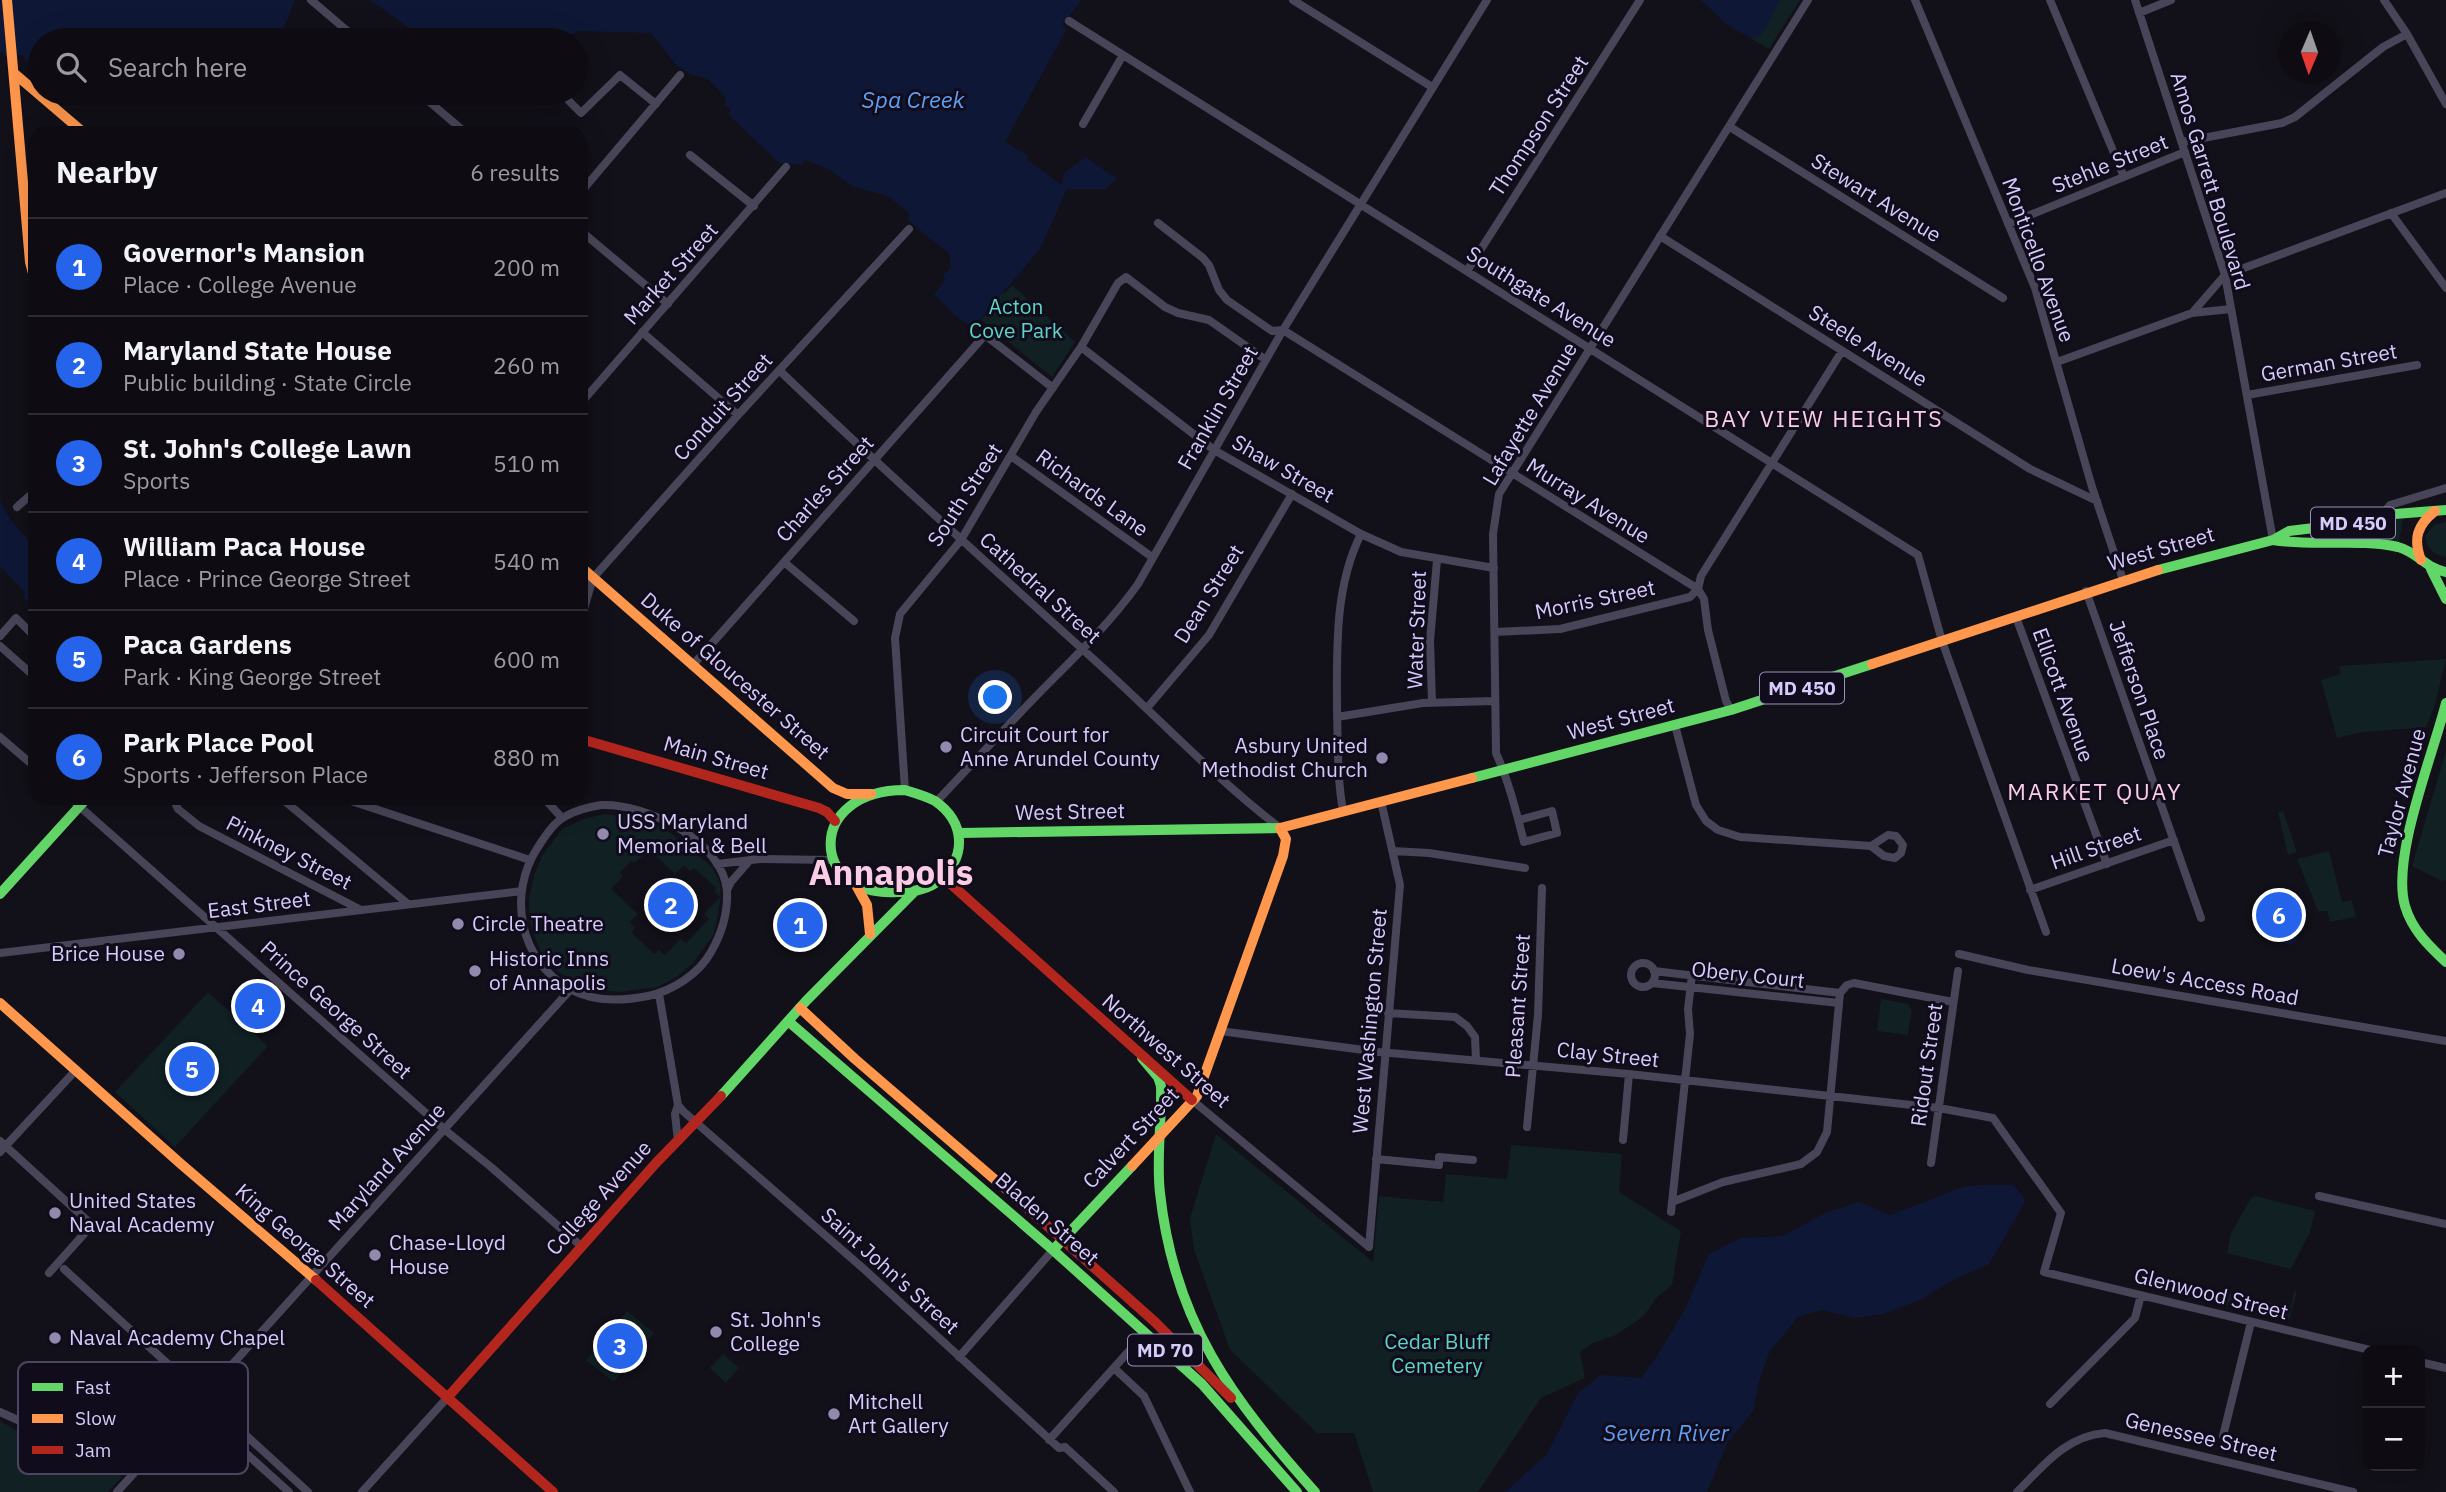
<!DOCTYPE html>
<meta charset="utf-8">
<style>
body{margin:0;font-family:"IBM Plex Sans",sans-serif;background:#1c1a20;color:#f1f3f6}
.controls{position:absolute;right:21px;bottom:21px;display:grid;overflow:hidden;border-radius:14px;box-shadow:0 7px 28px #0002}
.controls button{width:63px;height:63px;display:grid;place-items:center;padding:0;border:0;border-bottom:2px solid #2e2c32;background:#0e0c12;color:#f1f3f6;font:35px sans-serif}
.compass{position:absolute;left:2278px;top:21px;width:63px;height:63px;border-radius:50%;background:#0e0c12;box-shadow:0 7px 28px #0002;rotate:182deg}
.you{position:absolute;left:996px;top:698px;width:24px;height:24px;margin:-18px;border:5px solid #fff;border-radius:50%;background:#1a73e8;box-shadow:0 0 0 10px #1a73e833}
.badge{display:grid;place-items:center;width:46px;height:46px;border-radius:50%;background:#2563eb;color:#fff;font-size:23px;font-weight:700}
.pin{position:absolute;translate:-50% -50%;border:4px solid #fff;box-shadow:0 2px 7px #0006}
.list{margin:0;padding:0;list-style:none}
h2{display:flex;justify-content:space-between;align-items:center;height:91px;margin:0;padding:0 28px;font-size:30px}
h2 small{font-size:23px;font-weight:400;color:#9b9b9f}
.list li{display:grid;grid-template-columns:46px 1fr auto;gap:21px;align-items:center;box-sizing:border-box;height:98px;padding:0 28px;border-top:2px solid #2e2c32}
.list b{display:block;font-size:26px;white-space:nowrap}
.list p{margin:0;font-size:23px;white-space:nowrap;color:#9b9b9f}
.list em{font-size:23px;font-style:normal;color:#9b9b9f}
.icon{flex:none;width:38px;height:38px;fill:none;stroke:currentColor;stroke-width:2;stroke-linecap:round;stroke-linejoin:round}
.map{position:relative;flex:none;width:2446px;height:1492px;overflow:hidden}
.search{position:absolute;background:#0e0c12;box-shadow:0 7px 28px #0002;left:28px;top:28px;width:560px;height:77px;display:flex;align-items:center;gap:18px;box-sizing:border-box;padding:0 24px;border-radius:38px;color:#9b9b9f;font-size:26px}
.panel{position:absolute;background:#0e0c12;box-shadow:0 7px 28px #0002;left:28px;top:126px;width:560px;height:679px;border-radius:21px}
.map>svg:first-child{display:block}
</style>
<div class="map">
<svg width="2446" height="1492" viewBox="0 0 2446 1492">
<rect width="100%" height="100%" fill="#121018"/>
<!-- green -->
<path fill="#102023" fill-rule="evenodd" d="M 1780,0 L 1800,0 L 1769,49 L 1750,38 L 1761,34 Z
M 1012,285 L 1075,342 L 1052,377 L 981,320 L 997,301 L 994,297 L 999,290 L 1004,294 Z
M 2388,519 L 2403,519 L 2399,542 L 2344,537 L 2343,528 Z
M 2446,522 L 2446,557 C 2434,555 2427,549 2425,536 L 2434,525 Z
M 2446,659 L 2435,705 L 2426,727 L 2357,733 L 2337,738 L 2321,680 L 2341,674 L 2339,666 Z
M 2446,751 L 2446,880 L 2442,881 L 2412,866 Z
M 2283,811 L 2297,852 L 2288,855 L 2278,812 Z
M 604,814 L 640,818 L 669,832 L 712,867 L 720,883 L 721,897 L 714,934 L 692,964 L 678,976 L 658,987 L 620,992 L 589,989 L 558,972 L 541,952 L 534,935 L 529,919 L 529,898 L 534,875 L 542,856 L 562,829 L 583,819 ZM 649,849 L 675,874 L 684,865 L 690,871 L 694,868 L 716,888 L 714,891 L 720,897 L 704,914 L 709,919 L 686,943 L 680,939 L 665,955 L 659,950 L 654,954 L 631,932 L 635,928 L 630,922 L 638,914 L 611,889 L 623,876 L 620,873 L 631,861 L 635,863 Z
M 2329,851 L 2342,902 L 2352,900 L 2356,917 L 2330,922 L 2327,911 L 2318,911 L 2297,859 Z
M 208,992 L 268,1046 L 175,1147 L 115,1092 Z
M 1881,999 L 1909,1004 L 1909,1008 L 1912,1009 L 1908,1035 L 1877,1031 Z
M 1216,1134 L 1373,1262 L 1379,1196 L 1443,1202 L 1446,1174 L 1507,1179 L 1511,1145 L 1622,1154 L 1619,1192 L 1681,1231 L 1672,1285 L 1657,1297 L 1644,1316 L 1616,1335 L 1593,1343 L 1580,1352 L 1585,1378 L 1541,1398 L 1478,1492 L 1373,1492 L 1354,1433 L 1317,1433 L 1230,1350 L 1194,1250 L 1190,1218 Z
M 2256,1196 L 2315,1211 L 2310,1232 L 2291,1269 L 2227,1253 L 2231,1233 L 2251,1198 Z
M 2179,1283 L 2291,1306 L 2294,1291 L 2297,1292 L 2289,1320 L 2176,1294 Z
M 627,1311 L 654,1333 L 614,1382 L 586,1360 Z
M 723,1354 L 739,1368 L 726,1383 L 710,1368 Z
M 0,1421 L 33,1439 L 95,1454 L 122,1477 L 108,1492 L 0,1492 Z"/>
<!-- water -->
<path fill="#0e1836" d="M 0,0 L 295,0 L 279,40 L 40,40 L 40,82 L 23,55 L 5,56 L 4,53 L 0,52 Z
M 370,0 L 1082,0 L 1062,24 L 1066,30 L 1005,142 L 1027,155 L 1027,160 L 1062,185 L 1064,173 L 1086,157 L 1117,179 L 1106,189 L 1067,189 L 1040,249 L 973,328 L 954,315 L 934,294 L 945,281 L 943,275 L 951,268 L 949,253 L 907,220 L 910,214 L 888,196 L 854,187 L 828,169 L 805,160 L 802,165 L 779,163 L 729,115 L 730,109 L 725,105 L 725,97 L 707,78 L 692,75 L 677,66 L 651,33 L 579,31 L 558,40 L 423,40 L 415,35 L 416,33 Z
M 1701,0 L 1780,0 L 1761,35 L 1750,38 L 1726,24 Z
M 0,501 L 10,519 L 35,548 L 35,609 L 23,597 L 25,593 L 0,566 Z
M 2269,898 L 2294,901 L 2289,929 L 2295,931 L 2298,935 L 2296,942 L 2290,945 L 2283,943 L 2280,936 L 2265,934 Z
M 1981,1185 L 2013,1185 L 2024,1198 L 2024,1204 L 1989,1264 L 1953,1280 L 1920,1300 L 1883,1314 L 1855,1318 L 1822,1310 L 1798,1317 L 1770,1351 L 1760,1378 L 1753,1411 L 1727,1444 L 1707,1492 L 1505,1492 L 1547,1454 L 1578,1393 L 1601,1375 L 1641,1378 L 1657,1356 L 1684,1311 L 1709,1254 L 1740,1238 L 1783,1236 L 1823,1214 L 1859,1202 L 1890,1215 L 1963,1187 Z"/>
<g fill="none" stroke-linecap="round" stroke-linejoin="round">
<!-- street -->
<path stroke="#484558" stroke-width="8" d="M 311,0 L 358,40
M 1293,0 L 1432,87
M 1915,0 L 2035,288 L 2092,487 L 2123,580
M 2050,0 L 2124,177
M 2135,0 L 2225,275 L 2273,540
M 2384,0 L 2407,34 L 2446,104
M 2139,13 L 2171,0
M 1069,21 L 1918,555 L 1942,641 L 2046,932
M 419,93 L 466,133
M 561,93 L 581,113 L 620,75 L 656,104
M 1083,124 L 1123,55
M 1730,127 L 2003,298
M 2182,142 L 2282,123 L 2295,117 L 2383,47 L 2407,34
M 690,155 L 754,206
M 581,192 L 680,75
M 2391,213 L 2446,288
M 1158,223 L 1203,258 L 1209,265 L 1219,290 L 1227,300 L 1272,331 L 1283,330 L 1698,589
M 2008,224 L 2185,152
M 581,231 L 668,304
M 1660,236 L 2030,469 L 2097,501
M 1467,271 L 1640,0
M 2192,313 L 2225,275 L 2446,193
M 642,332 L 738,415
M 1081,347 L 1214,450 L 1361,534 L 1401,552 L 1494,568
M 2057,362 L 2192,313 L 2231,309
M 780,371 C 881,468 986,562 1090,656 C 1154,713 1212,776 1280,828
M 2247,395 L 2417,365
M 581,403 L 786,167
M 1011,456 L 1152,557
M 17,507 L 35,491
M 2382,515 L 2390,505 L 2446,488
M 784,562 L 854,621
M 2086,591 L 2201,918
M 2016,617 L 2107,864
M 581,619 L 593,578 L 738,415 L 909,229
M 1495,632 L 1560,629 L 1690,597 L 1698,589
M 0,636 L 16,618 L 35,637
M 0,646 L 35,677
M 692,666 L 985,335 L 1053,388
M 1432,702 L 1430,641 L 1437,560
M 1147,708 L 1209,635 L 1292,494
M 1731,710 L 1726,701 L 1708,630 L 1704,599 L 1698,589 L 1701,576 L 1842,351
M 1337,717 L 1423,703 L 1495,701
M 1675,725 L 1696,805 L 1706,821 L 1718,830 L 1740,837 L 1871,846
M 0,737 L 35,767
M 905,790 L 895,638 L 900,614 L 961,540 L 1036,412 L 1081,347 L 1118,283 L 1126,277 L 1165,307 L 1178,313 L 1209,320 L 1266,360
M 70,798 L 445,1130 L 491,1167 L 581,1246
M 173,798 L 178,809 L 199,826 L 361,910
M 281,798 L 408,904
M 342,798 L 530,860
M 544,798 L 562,818
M 937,801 C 976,760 1013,719 1052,680 C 1083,649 1113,619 1138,584 L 1283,330 L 1487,0
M 601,805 C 646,803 723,841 727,891 C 728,913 722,933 711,952 C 699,974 672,991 648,996 C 623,1001 593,1002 570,989 C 519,961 507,894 538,847 C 546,835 553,823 566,816 C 576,810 589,807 601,805 Z
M 1343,811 C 1337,777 1338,744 1337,709 C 1337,650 1334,588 1361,534
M 1519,820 L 1552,811 L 1557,833 L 1524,842 C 1516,811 1509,782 1496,753 L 1493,534 L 1499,494 L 1808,0
M 1888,835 L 1896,836 L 1903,845 L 1901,853 L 1895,858 L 1884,856 L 1871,846 Z
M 1393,851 L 1429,853 L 1525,868
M 717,864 L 760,859 L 832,860
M 727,890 L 731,882 L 751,859
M 2030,890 L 2174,840
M 0,953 L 522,891
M 1959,954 L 2028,970 L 2446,1041
M1631 975a12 12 0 1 1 24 0a12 12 0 1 1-24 0Z
M 1654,971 L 1840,993
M 1652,983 L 1839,1003
M 1840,993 L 1847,985 L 1854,983 L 1953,1002
M 659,994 L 678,1105 L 684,1112 L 865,1270 L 1059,1448 L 1065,1447 L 1114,1492
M 1388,1013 L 1455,1017 L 1467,1026 L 1475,1037 L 1476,1060
M 1220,1031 L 1379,1052 L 1629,1074 L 1939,1108 L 1993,1118 L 2061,1213 L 2044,1272 L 2370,1350
M 1192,1100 L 1369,1247
M 678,1105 L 675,1114 L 678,1141
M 1527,1127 L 1538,1015 L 1542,888
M 1623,1140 L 1629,1074
M 0,1141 L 92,1225 L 49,1273
M 0,1152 L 76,1070
M 1376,1159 L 1439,1165 L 1439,1157 L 1473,1160
M 1931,1163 L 1958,971
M 2319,1196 L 2446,1224
M 1672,1202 L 1723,1182 L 1801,1164 L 1817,1152 L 1827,1132 L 1840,993
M 1671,1212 L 1690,1034 L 1688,1009 L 1692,975
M 1369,1247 L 1400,885 L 1381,801
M 64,1269 L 308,1492
M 959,1357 L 1053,1250
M 2420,1362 L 2446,1368
M 1114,1368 L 1144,1396 L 1190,1492
M 2050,1404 L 2135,1318 L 2141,1295
M 0,1412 L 40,1430 L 98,1442 L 133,1474
M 2223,1436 L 2251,1322
M 195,1437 L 239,1447 L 289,1492
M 1049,1440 L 1138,1341
M 117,1492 L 570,990
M 362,1492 L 447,1398
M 2017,1492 C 2043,1466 2066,1436 2105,1433 L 2353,1492"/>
<!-- fast -->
<path stroke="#63d668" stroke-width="10" d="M 2273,540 C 2315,547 2357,538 2398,547 C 2417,552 2427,569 2446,572
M 2431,569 L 2446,599
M 2158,570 L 2273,540 L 2289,531 L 2356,523 L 2382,515 L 2446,510
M 2446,703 C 2433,755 2391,857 2405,906 C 2412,930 2429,946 2446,962
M 1472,778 L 1731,710 L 1872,664
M 905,790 C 915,793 926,796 935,801 C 965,822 968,857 938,881 C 927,890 912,892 898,892 C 809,898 805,790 905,790 Z
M 960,833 L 1280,828
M 0,894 L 87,798
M 788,1021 L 1053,1250
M 1142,1058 L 1158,1077 L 1161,1086 C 1162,1122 1156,1158 1160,1193 C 1174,1322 1232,1399 1315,1492
M 721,1096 L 806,1001 L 914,892
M 1132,1166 L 1053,1250 L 1202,1384 L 1297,1492"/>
<!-- slow -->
<path stroke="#ff974d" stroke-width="10" d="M 7,0 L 30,262 L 35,281
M 15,74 L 84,133
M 2421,560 C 2413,539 2417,525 2435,511
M 581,567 L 833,788 L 847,794 L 871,794
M 1872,664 L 2158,570
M 856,885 L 867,905 L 870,934
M 0,1003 L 181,1164 L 316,1280
M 800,1008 L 855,1059 L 1007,1190
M 1132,1166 L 1197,1096 L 1283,856 L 1286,839 L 1280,828 L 1472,778"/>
<!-- jam -->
<path stroke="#b3261e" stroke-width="10" d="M 581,739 L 819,808 L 827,812 L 835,821
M 943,877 L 1192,1100
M 1007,1190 L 1155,1322 L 1231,1398
M 316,1280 L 553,1492
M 447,1398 L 656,1163 L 721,1096"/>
</g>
<!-- markers -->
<g fill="#918aac" stroke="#110c1c" stroke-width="2.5">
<circle cx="946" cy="747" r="7"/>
<circle cx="1382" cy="758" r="7"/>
<circle cx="603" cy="834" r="7"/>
<circle cx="458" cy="924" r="7"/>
<circle cx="179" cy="954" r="7"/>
<circle cx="475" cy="971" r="7"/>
<circle cx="55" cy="1213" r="7"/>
<circle cx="375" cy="1255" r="7"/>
<circle cx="716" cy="1332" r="7"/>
<circle cx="55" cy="1338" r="7"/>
<circle cx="834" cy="1414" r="7"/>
</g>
<g text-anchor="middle" stroke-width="6" stroke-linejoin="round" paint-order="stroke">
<!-- shield labels -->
<g fill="#110c1c" stroke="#9b92b8" stroke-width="2">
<rect x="2311" y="507.5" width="84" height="31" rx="5"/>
<rect x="1760" y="672.5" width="84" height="31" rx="5"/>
<rect x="1128" y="1334.5" width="74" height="31" rx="5"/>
</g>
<g font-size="19" font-weight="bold" fill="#d6cbfb">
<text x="2353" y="530">MD 450</text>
<text x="1802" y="695">MD 450</text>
<text x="1165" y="1357">MD 70</text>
</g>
<!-- street labels -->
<g font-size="21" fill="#d6cbfb" stroke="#110c1c">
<text transform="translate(1539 126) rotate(-57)" y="7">Thompson Street</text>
<text transform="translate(2110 164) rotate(-22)" y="7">Stehle Street</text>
<text transform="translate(2210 181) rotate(73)" y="7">Amos Garrett Boulevard</text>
<text transform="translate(1876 198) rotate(32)" y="7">Stewart Avenue</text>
<text transform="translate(2038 260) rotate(70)" y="7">Monticello Avenue</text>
<text transform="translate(671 274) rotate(-48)" y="7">Market Street</text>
<text transform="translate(1541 297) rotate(32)" y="7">Southgate Avenue</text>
<text transform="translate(1868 346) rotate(32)" y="7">Steele Avenue</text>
<text transform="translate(2329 363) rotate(-10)" y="7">German Street</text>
<text transform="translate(723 407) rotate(-48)" y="7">Conduit Street</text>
<text transform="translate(1218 408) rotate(-60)" y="7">Franklin Street</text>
<text transform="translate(1530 414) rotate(-59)" y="7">Lafayette Avenue</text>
<text transform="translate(1283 469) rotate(30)" y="7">Shaw Street</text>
<text transform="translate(825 489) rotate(-48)" y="7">Charles Street</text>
<text transform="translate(1092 493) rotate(36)" y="7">Richards Lane</text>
<text transform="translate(965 495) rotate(-57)" y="7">South Street</text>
<text transform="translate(1588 501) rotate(32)" y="7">Murray Avenue</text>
<text transform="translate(2161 549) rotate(-16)" y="7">West Street</text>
<text transform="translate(1040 588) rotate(42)" y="7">Cathedral Street</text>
<text transform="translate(1209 594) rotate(-58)" y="7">Dean Street</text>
<text transform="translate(1595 600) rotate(-12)" y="7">Morris Street</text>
<text transform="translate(1417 630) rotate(-88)" y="7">Water Street</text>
<text transform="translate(735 676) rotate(41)" y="7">Duke of Gloucester Street</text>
<text transform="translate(2139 690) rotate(71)" y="7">Jefferson Place</text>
<text transform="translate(2063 695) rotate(70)" y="7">Ellicott Avenue</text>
<text transform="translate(1621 719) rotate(-15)" y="7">West Street</text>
<text transform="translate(716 758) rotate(16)" y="7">Main Street</text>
<text transform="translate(2402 793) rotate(-75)" y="7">Taylor Avenue</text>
<text transform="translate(1070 812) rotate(-1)" y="7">West Street</text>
<text transform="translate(2096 848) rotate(-19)" y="7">Hill Street</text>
<text transform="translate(289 853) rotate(27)" y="7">Pinkney Street</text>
<text transform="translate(259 905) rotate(-7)" y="7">East Street</text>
<text transform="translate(1748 975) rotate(6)" y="7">Obery Court</text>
<text transform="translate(2205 982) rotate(10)" y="7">Loew's Access Road</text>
<text transform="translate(1518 1006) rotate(-86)" y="7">Pleasant Street</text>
<text transform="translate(336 1010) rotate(42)" y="7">Prince George Street</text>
<text transform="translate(1370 1021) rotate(-85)" y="7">West Washington Street</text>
<text transform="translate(1166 1051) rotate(41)" y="7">Northwest Street</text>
<text transform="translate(1608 1055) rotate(6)" y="7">Clay Street</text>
<text transform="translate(1927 1065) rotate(-82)" y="7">Ridout Street</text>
<text transform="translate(1131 1138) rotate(-47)" y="7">Calvert Street</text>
<text transform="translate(387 1167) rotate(-48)" y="7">Maryland Avenue</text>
<text transform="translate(599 1198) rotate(-48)" y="7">College Avenue</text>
<text transform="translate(1047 1219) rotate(41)" y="7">Bladen Street</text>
<text transform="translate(305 1246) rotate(41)" y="7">King George Street</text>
<text transform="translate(890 1271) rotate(42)" y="7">Saint John's Street</text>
<text transform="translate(2211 1294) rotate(14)" y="7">Glenwood Street</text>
<text transform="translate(2201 1437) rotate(13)" y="7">Genessee Street</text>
</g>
<!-- park labels -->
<g font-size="21" fill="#5dd5c5" stroke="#110c1c">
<text x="1016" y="314">Acton<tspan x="1016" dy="24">Cove Park</tspan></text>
<text x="1437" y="1349">Cedar Bluff<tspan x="1437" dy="24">Cemetery</tspan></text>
</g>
<!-- poi labels -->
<g font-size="21" fill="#d6cbfb" stroke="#110c1c" text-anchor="start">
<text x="960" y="742">Circuit Court for<tspan x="960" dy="24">Anne Arundel County</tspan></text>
<text x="1368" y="753" text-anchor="end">Asbury United<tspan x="1368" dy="24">Methodist Church</tspan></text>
<text x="617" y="829">USS Maryland<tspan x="617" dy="24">Memorial &amp; Bell</tspan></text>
<text x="472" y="931">Circle Theatre</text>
<text x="165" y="961" text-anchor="end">Brice House</text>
<text x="489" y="966">Historic Inns<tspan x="489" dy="24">of Annapolis</tspan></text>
<text x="69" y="1208">United States<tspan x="69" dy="24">Naval Academy</tspan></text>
<text x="389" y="1250">Chase-Lloyd<tspan x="389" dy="24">House</tspan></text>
<text x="730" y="1327">St. John's<tspan x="730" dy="24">College</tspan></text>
<text x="69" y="1345">Naval Academy Chapel</text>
<text x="848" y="1409">Mitchell<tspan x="848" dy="24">Art Gallery</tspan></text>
</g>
<!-- water labels -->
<g font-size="23" font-style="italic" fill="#609ff4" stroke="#110c1c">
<text x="913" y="108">Spa Creek</text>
<text x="1666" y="1441">Severn River</text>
</g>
<!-- neighbourhood labels -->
<g font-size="23" letter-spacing="2" fill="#fbcde5" stroke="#110c1c">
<text x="1824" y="427">BAY VIEW HEIGHTS</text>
<text x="2095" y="800">MARKET QUAY</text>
</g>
<!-- town labels -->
<g font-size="35" font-weight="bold" fill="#fbcde5" stroke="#110c1c">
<text x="891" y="885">Annapolis</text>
</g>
</g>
<!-- legend -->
<rect x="18" y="1362" width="230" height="112" rx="10" fill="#110c1c" stroke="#4c455f" stroke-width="2"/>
<rect x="32" y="1383" width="31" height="8" fill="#63d668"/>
<rect x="32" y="1414" width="31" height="9" fill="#ff974d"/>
<rect x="32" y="1446" width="31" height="8" fill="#b3261e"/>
<g font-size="19" fill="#d6cbfb">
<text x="75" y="1394">Fast</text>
<text x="75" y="1425">Slow</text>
<text x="75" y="1457">Jam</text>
</g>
</svg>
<div class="controls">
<button>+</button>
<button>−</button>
</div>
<svg class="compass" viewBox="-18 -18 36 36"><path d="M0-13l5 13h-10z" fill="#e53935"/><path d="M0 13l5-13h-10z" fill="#9b9b9f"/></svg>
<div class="you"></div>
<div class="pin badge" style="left:800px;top:925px">1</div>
<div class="pin badge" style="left:671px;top:905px">2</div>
<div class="pin badge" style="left:620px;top:1346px">3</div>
<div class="pin badge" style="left:258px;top:1006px">4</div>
<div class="pin badge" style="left:192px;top:1069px">5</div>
<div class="pin badge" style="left:2279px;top:915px">6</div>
<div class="search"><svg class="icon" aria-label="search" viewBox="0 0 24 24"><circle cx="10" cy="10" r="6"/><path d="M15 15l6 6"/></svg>Search here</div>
<section class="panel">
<h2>Nearby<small>6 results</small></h2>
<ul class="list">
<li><span class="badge">1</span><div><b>Governor's Mansion</b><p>Place · College Avenue</p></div><em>200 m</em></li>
<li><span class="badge">2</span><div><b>Maryland State House</b><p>Public building · State Circle</p></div><em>260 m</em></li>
<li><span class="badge">3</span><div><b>St. John's College Lawn</b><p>Sports</p></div><em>510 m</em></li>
<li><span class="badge">4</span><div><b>William Paca House</b><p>Place · Prince George Street</p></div><em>540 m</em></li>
<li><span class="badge">5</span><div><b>Paca Gardens</b><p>Park · King George Street</p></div><em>600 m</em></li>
<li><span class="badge">6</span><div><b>Park Place Pool</b><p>Sports · Jefferson Place</p></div><em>880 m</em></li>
</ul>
</section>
</div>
